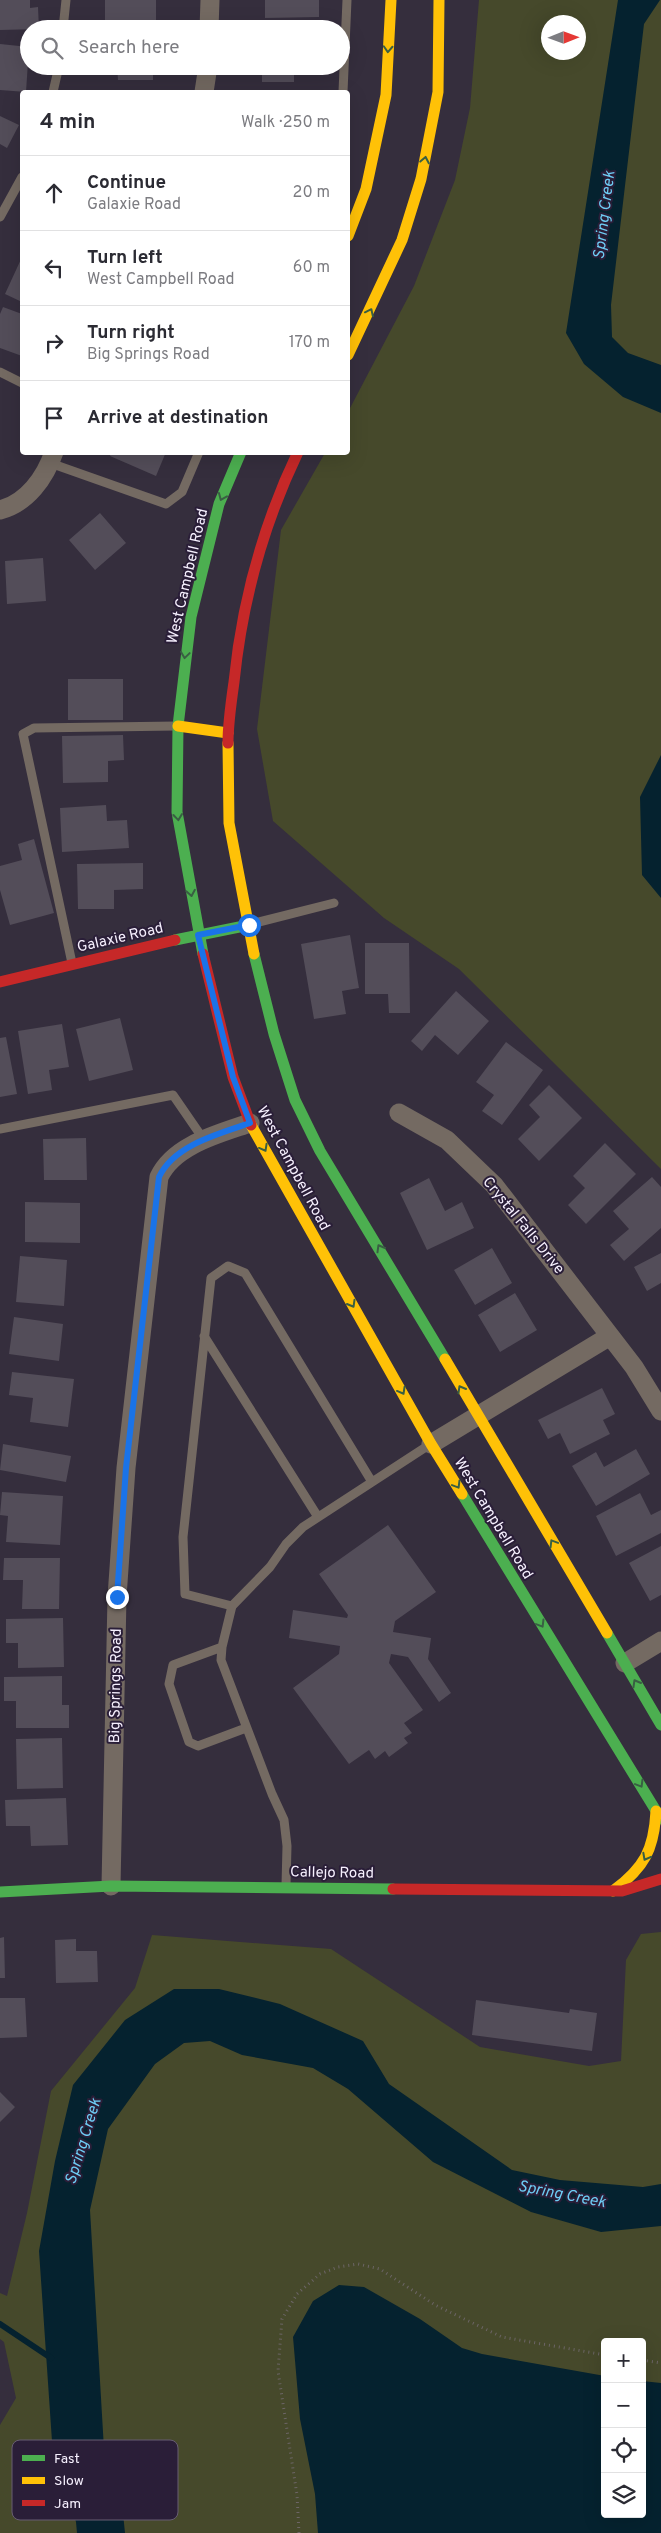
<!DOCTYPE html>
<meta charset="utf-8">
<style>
body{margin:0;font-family:Overpass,sans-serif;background:#f2f2f3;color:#2b2b33}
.controls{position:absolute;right:15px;bottom:15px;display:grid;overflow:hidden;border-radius:5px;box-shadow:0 5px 20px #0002}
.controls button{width:45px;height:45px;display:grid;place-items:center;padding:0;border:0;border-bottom:1px solid #e1e1e2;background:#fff;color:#2b2b33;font:25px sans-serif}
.compass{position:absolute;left:541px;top:15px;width:45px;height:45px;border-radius:50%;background:#fff;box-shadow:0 5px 20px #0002;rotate:89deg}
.stop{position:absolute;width:15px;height:15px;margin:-11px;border:4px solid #1a73e8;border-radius:50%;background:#fff}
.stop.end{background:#1a73e8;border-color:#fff;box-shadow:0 1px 5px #0008}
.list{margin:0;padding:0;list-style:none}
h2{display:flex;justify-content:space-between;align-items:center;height:65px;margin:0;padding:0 20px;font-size:21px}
h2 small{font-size:16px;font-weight:400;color:#7c7c81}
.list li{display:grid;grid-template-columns:32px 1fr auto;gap:15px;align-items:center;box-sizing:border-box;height:75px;padding:0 20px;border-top:1px solid #e1e1e2}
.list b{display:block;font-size:19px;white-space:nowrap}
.list p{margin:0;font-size:16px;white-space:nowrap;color:#7c7c81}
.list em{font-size:16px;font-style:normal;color:#7c7c81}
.icon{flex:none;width:28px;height:28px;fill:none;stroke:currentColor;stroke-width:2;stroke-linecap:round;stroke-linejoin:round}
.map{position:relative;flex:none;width:661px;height:2533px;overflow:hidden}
.search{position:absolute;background:#fff;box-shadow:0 5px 20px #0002;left:20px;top:20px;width:330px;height:55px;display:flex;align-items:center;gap:12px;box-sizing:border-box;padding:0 18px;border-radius:28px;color:#7c7c81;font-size:19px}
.panel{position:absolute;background:#fff;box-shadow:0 5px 20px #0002;left:20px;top:90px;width:330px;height:365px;border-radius:5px}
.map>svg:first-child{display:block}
</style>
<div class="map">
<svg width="661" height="2533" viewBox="0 0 661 2533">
<rect width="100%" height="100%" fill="#352e3d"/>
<!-- green -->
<path fill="#46492b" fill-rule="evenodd" d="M 479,0 L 661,0 L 661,1169 L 459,969 L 384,918 L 273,821 L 257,729 L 281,530 L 325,453 L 348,452 L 348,412 L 414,286 L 455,180 L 470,108 ZM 548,22 L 578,22 L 578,52 L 548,52 Z
M 661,1932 L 661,2533 L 0,2533 L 0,2425 L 16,2398 L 4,2342 L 0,2339 L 0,2293 L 7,2296 L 27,2213 L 51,2091 L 135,1988 L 152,1935 L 331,1949 L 480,2047 L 589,2066 L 621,2061 L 626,1960 L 641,1934 ZM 605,2342 L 642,2342 L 642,2514 L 605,2514 Z"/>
<!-- water -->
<path fill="#05222f" d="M 618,0 L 660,0 L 644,24 L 611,305 L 612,337 L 628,353 L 661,365 L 661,413 L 623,397 L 584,364 L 566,333 Z
M 661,755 L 661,898 L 642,875 L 640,797 Z
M 174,1989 L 219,1989 L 280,2004 L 363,2041 L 389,2084 L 512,2170 L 560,2180 L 643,2187 L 661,2184 L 661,2226 L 601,2232 L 531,2212 L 433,2162 L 348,2089 L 313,2068 L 242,2055 L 210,2041 L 184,2043 L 155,2064 L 108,2129 L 90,2210 L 104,2449 L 120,2484 L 125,2533 L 77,2533 L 76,2522 L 52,2441 L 39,2251 L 55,2161 L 73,2085 L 125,2020 Z
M 339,2285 L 364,2287 L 420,2319 L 462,2348 L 482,2354 L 605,2376 L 605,2514 L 642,2514 L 642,2381 L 661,2383 L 661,2533 L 318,2533 L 315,2494 L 300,2419 L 293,2337 L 313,2301 Z"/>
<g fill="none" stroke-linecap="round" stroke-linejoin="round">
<!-- stream -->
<path stroke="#05222f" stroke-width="6" d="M 0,2324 L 51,2358"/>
</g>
<!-- building -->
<path fill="#534d59" d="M 0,0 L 30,0 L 30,8 L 38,7 L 39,29 L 0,30 Z
M 105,0 L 156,0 L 156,21 L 105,22 Z
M 265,0 L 319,0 L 319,17 L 265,18 Z
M 0,44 L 29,47 L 26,92 L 0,90 Z
M 117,66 L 153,66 L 153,80 L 118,80 Z
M 262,66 L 294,66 L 294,82 L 262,82 Z
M 0,116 L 19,125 L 7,148 L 0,144 Z
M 22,257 L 22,302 L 5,294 Z
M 3,307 L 22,314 L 22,356 L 0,348 L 0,314 Z
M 111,452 L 166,452 L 156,476 L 110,456 Z
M 100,513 L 126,543 L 95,570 L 69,540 Z
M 43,558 L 46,601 L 7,604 L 5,561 Z
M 68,679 L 123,679 L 123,720 L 68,720 Z
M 123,735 L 124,760 L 108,761 L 108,782 L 63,783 L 62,736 Z
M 106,805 L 107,821 L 127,820 L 129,848 L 62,852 L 60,808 Z
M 34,839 L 54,913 L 10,925 L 0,890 L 0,866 L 22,860 L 18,844 Z
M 143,863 L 143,889 L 114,890 L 114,909 L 78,909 L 77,864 Z
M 350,935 L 359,988 L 342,991 L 346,1014 L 314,1019 L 301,944 Z
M 365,943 L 409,943 L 410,1013 L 389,1013 L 388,994 L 365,994 Z
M 456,991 L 489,1021 L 458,1055 L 435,1035 L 422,1051 L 411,1041 Z
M 120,1018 L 133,1070 L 89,1081 L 76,1029 Z
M 62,1024 L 69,1067 L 49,1070 L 52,1090 L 28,1094 L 18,1031 Z
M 6,1037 L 17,1094 L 0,1097 L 0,1038 Z
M 506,1042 L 543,1070 L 502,1125 L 482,1111 L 494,1095 L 476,1082 Z
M 549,1085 L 582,1118 L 539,1161 L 518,1139 L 540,1117 L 529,1105 Z
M 86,1138 L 87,1180 L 44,1180 L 43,1139 Z
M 605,1143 L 636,1174 L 586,1224 L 568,1205 L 585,1188 L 573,1176 Z
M 652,1177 L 661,1187 L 661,1228 L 624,1261 L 610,1245 L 629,1229 L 613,1211 Z
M 429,1178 L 445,1211 L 462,1202 L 474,1228 L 427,1250 L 400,1193 Z
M 25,1202 L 80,1203 L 80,1243 L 25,1242 Z
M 492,1248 L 512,1283 L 475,1305 L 454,1270 Z
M 661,1253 L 661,1283 L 647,1291 L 634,1267 Z
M 20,1256 L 67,1260 L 64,1306 L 16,1302 Z
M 515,1293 L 537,1330 L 500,1352 L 478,1315 Z
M 14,1317 L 63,1324 L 59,1361 L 9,1354 Z
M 12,1372 L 74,1379 L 68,1427 L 30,1422 L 33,1398 L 9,1395 Z
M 602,1388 L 615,1414 L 603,1420 L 610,1434 L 570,1454 L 560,1433 L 548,1439 L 538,1420 Z
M 3,1444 L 71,1456 L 66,1482 L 0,1470 Z
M 636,1449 L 650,1474 L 596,1506 L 572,1466 L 596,1452 L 604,1467 Z
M 2,1492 L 63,1496 L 60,1545 L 6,1542 L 8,1516 L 0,1515 Z
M 640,1493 L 651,1515 L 661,1510 L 661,1533 L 616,1556 L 596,1516 Z
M 388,1525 L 436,1592 L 395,1621 L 393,1632 L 431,1638 L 428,1659 L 451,1693 L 439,1702 L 408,1657 L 391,1654 L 389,1663 L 423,1710 L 404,1723 L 412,1733 L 404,1738 L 408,1743 L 389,1757 L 385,1751 L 375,1759 L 369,1750 L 349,1764 L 293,1688 L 339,1654 L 340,1646 L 289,1638 L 293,1610 L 347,1618 L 348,1615 L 319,1574 Z
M 661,1546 L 661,1595 L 650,1601 L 629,1563 Z
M 4,1558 L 60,1558 L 59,1609 L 22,1609 L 23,1580 L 3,1580 Z
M 63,1618 L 64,1667 L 18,1668 L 18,1643 L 6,1643 L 6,1619 Z
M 62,1676 L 62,1705 L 69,1705 L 69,1728 L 16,1728 L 16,1701 L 4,1701 L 4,1677 Z
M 62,1738 L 63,1788 L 17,1789 L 16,1739 Z
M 66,1798 L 68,1845 L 31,1846 L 30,1826 L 6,1826 L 5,1800 Z
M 4,1937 L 5,1978 L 0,1978 L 0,1938 Z
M 76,1939 L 76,1951 L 97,1951 L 98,1982 L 56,1983 L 55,1940 Z
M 0,1998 L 25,1998 L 27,2037 L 0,2038 Z
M 476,2000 L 569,2013 L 570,2009 L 597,2013 L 592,2051 L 472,2035 Z
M 0,2092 L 15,2107 L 0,2122 Z"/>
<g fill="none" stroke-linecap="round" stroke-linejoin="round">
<!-- path -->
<path stroke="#6c6566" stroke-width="3" stroke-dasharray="1 4" stroke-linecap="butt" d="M 642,2360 L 661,2363
M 299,2533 L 297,2495 L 278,2371 L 282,2319 L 297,2294 L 320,2274 L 338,2267 L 358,2264 L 380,2269 L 435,2305 L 502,2337 L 605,2355"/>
<!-- lane -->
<path stroke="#746a62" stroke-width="9" d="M 63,29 L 66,0
M 53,92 L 59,66
M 343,92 L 347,0
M 0,217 L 22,177
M 0,372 L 22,383
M 50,463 L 166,504 L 182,492 L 199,452
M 251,924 L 334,903
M 72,963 L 23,734 L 34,728 L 176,726
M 0,1129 L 173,1095 L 204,1140
M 204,1336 L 318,1517
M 232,1606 L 185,1594 L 183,1537 L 211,1278 L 228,1266 L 245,1273 L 372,1482
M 222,1647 L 173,1665 L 169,1684 L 189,1742 L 198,1746 L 246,1728
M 286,1885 L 287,1846 L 284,1820 L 272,1794 L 221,1660 L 222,1647 L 232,1606 L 270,1567 L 286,1544 L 303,1527 L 429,1445"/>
<!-- street -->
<path stroke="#746a62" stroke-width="19" d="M 209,29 L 210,0
M 204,92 L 208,66
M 0,510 C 27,503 45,478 54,452
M 399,1113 L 447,1140 L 494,1185 L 634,1367 L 661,1411
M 431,1444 L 610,1336
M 625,1663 L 661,1641
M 111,1886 L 117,1597 L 126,1468 L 159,1177 C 174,1145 218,1134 250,1123"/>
<!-- fast -->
<path stroke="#4caf50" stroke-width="11" d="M 175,940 L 249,925
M 203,954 L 177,812 L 178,726 L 191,617 L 219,504 L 241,452
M 254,954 L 274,1034 L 295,1100 L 320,1151 L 445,1359
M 462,1494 L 661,1819
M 607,1633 L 661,1725
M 0,1892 L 111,1886 L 393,1889"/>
<!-- slow -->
<path stroke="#ffc107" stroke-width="11" d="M 348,236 L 366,189 L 386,95 L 391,0
M 348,355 L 402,240 L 421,179 L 438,92 L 439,0
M 178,726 L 228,733
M 228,743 L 229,823 L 254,954
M 251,1125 L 431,1444 L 462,1494
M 445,1359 L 607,1633
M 613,1891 C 644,1868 654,1850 656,1811"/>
<!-- jam -->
<path stroke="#c62828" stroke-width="11" d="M 228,743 C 228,723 231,703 234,682 C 242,602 263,525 298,452
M 203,954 L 233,1077 L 251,1125
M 0,982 L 175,940
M 393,1889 L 622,1891 L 661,1879"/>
</g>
<!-- one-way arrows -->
<defs><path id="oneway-chevron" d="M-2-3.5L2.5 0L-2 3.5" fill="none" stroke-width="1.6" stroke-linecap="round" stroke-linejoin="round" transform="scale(1.25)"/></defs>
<g stroke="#395f43">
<use href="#oneway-chevron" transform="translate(388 49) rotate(93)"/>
<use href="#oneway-chevron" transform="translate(425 160) rotate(-79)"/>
<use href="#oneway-chevron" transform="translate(370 312) rotate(-64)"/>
<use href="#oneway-chevron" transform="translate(222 497) rotate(113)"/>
<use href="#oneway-chevron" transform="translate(185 655) rotate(98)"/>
<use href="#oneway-chevron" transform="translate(178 817) rotate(83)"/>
<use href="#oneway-chevron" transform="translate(191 893) rotate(80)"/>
<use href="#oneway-chevron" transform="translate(264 1148) rotate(61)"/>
<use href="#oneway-chevron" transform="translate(380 1248) rotate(-120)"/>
<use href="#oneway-chevron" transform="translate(352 1304) rotate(60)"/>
<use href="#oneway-chevron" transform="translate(461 1389) rotate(-120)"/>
<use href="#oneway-chevron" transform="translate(402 1391) rotate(61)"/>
<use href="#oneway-chevron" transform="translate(457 1485) rotate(59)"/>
<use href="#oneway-chevron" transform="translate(553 1543) rotate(-121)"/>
<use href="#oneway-chevron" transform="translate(541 1624) rotate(59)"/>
<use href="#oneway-chevron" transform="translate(636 1683) rotate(-120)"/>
<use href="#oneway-chevron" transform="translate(640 1784) rotate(59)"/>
<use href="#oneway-chevron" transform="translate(646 1857) rotate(118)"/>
</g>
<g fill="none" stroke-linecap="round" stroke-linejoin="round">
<!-- route -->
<path stroke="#1a73e8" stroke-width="6" d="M 117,1597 L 126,1468 L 159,1177 C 174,1145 218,1134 250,1123 L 233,1077 L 198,935 L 249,925"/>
</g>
<g text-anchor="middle" stroke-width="4" stroke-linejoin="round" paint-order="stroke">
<!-- street labels -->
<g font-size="15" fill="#f6f0fe" stroke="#2a1e38">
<text transform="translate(187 576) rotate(-77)" y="5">West Campbell Road</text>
<text transform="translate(120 937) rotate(-13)" y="5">Galaxie Road</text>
<text transform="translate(294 1168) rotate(62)" y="5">West Campbell Road</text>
<text transform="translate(524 1225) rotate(51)" y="5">Crystal Falls Drive</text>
<text transform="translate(494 1518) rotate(59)" y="5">West Campbell Road</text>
<text transform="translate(115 1686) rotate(-89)" y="5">Big Springs Road</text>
<text transform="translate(332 1872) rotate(1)" y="5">Callejo Road</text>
</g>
<!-- water labels -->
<g font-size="16" font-style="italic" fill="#6ecdf5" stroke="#2a1e38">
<text transform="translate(603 215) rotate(-83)" y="6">Spring Creek</text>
<text transform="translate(82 2141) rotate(-73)" y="6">Spring Creek</text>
<text transform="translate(562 2193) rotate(11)" y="6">Spring Creek</text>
</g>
</g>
<!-- legend -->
<rect x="12" y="2440" width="166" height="80" rx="8" fill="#2a1e38" stroke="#675d73" stroke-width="1"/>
<rect x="22" y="2455" width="23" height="6" fill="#4caf50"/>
<rect x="22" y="2477" width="23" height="7" fill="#ffc107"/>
<rect x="22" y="2500" width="23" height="6" fill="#c62828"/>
<g font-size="14" fill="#f6f0fe">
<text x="54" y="2463">Fast</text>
<text x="54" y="2485">Slow</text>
<text x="54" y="2508">Jam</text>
</g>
</svg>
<div class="controls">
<button>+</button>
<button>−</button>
<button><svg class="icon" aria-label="locate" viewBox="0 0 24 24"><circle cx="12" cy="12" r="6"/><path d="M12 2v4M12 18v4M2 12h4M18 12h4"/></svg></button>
<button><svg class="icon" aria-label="layers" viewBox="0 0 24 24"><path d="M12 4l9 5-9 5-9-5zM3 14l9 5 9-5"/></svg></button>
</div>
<svg class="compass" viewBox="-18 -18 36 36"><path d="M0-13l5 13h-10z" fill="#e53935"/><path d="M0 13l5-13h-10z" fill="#7c7c81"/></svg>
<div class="stop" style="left:249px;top:925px"></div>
<div class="stop end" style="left:117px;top:1597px"></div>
<div class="search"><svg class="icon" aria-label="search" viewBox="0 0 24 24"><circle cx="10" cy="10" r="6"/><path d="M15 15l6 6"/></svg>Search here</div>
<section class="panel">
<h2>4 min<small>Walk · 250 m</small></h2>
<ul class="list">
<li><svg class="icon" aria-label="ahead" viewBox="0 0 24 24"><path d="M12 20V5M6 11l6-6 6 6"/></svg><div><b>Continue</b><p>Galaxie Road</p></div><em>20 m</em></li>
<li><svg class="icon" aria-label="left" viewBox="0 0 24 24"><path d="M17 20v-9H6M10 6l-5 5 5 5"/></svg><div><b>Turn left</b><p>West Campbell Road</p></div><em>60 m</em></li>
<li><svg class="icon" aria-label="right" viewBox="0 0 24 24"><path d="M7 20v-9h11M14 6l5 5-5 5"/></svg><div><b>Turn right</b><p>Big Springs Road</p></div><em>170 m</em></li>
<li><svg class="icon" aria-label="arrive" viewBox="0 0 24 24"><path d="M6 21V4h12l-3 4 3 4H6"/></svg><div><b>Arrive at destination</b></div></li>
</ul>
</section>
</div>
